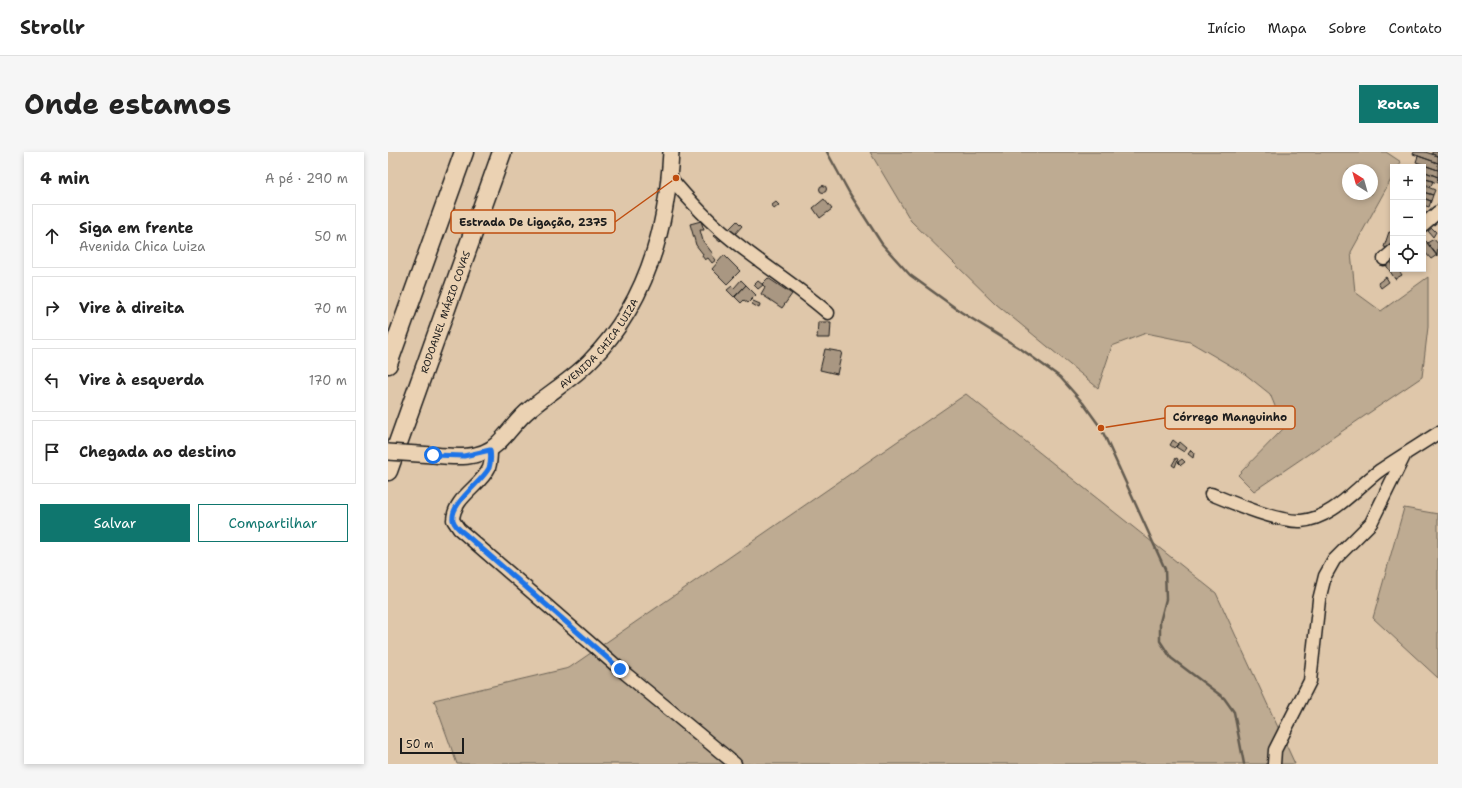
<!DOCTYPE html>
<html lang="pt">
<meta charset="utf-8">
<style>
body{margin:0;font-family:"Shantell Sans",sans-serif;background:#f6f6f6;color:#222}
.controls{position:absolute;right:12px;top:12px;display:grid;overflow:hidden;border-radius:0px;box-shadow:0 2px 6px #0003}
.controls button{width:36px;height:36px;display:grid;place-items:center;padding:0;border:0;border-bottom:1px solid #e0e0e0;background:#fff;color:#222;font:20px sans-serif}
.compass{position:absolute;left:954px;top:12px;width:36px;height:36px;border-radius:50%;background:#fff;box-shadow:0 2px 6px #0003;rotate:323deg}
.scale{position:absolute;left:12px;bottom:10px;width:64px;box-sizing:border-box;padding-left:4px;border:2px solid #1c1c1c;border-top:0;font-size:11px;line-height:14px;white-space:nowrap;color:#1c1c1c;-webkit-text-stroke:3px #ebd2b3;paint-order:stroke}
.stop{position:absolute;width:12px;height:12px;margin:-9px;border:3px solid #1a73e8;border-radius:50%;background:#fff}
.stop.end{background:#1a73e8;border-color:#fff;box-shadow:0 1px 4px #0008}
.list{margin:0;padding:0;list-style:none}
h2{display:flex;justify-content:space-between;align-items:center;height:52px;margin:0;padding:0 16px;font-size:17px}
h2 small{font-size:13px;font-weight:400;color:#767676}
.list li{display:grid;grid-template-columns:26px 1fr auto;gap:12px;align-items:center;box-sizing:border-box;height:64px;margin:0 8px 8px;padding:0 8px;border:1px solid #e0e0e0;border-radius:0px}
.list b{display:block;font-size:15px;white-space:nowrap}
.list p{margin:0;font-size:13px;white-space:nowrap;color:#767676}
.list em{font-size:13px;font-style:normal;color:#767676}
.actions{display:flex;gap:8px;padding:12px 16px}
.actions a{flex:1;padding:9px 0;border:1px solid #0f766e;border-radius:0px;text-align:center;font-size:14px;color:#0f766e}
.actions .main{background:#0f766e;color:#fff}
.icon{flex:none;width:22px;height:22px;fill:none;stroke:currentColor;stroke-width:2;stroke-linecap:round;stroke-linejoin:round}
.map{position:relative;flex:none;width:1050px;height:612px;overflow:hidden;border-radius:0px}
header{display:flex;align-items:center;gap:24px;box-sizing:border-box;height:56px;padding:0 20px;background:#fff;border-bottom:1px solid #e0e0e0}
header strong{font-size:19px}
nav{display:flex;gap:22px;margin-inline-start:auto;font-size:14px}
.intro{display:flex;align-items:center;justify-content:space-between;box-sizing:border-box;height:96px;padding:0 24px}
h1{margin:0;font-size:28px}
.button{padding:10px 18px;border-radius:0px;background:#0f766e;color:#fff;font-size:14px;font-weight:700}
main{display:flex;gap:24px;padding:0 24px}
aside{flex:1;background:#fff;border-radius:0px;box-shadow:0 2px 6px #0003}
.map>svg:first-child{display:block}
</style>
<header>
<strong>Strollr</strong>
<nav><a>Início</a><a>Mapa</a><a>Sobre</a><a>Contato</a></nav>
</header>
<div class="intro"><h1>Onde estamos</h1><a class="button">Rotas</a></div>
<main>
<aside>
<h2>4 min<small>A pé · 290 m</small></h2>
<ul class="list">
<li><svg class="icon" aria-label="ahead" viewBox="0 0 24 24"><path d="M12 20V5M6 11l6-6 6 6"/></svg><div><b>Siga em frente</b><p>Avenida Chica Luiza</p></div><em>50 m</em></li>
<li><svg class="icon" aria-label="right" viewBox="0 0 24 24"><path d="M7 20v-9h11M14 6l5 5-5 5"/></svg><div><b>Vire à direita</b></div><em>70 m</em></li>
<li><svg class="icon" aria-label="left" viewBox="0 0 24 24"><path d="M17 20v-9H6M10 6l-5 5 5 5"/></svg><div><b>Vire à esquerda</b></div><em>170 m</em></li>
<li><svg class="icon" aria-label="arrive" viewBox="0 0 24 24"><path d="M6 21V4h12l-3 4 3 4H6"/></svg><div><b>Chegada ao destino</b></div></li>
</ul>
<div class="actions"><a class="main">Salvar</a><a>Compartilhar</a></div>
</aside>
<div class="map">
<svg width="1050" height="612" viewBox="0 0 1050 612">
<rect width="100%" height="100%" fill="#dfc7aa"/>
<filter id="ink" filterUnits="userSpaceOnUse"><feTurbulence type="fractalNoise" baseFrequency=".025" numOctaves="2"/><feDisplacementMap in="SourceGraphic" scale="8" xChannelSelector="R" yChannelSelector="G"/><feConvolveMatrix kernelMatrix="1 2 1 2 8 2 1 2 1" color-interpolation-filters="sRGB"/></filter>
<g filter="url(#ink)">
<!-- green -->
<path fill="#beab92" stroke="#6d6457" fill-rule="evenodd" d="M 482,0 L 998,0 L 1013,10 L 1010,15 L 1005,15 L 1005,24 L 963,100 L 967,140 L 993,159 L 1040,125 L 1040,175 L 1034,225 L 866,339 L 850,323 L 896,276 L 882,242 L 857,222 L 802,190 L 758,181 L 724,194 L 710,236 L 608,152 L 523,69 ZM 960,18 L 984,18 L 984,42 L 960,42 Z
M 578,242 L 828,441 L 907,612 L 69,612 L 46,548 L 181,516 Z
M 1016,356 L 1050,362 L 1050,526 L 985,466 Z"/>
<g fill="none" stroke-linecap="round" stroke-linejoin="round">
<!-- stream -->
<path stroke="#645b50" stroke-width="2.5" d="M 439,0 L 462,42 L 494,92 L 522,123 L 573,160 L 633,197 L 672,225 L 695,251 L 713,276 L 777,417 L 778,447 L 772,470 L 772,489 L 783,506 L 836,546 L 846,560 L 856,612"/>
</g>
<!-- building -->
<path fill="#a99782" stroke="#1c1c1c" d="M 1026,0 L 1037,0 L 1050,4 L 1050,11 L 1025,2 Z
M 1044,0 L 1050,0 L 1050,4 L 1044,2 Z
M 1030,4 L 1050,11 L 1050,18 L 1028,10 Z
M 1035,13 L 1050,18 L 1050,25 L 1035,19 Z
M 1035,19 L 1050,25 L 1049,31 L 1035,26 Z
M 1035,26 L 1045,29 L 1043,34 L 1035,32 Z
M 1035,33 L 1047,38 L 1045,43 L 1035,40 Z
M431.5 37a3.5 3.5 0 1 1 7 0a3.5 3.5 0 1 1-7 0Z
M 1035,40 L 1045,43 L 1043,49 L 1035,46 Z
M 1035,46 L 1043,49 L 1041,55 L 1035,53 Z
M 436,47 L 444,57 L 432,66 L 425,56 Z
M 388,50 L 391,53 L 386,57 L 384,53 Z
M 313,69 L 316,78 L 312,78 L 315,89 L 325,102 L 324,103 L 328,108 L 324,111 L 320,106 L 317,108 L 314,104 L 315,102 L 308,93 L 302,72 Z
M 349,69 L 354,74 L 347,82 L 341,77 Z
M 1044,76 L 1048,80 L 1045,85 L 1040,79 Z
M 331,79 L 336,85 L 332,89 L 326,84 Z
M 1001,80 L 1005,81 L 1005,92 L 1000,96 L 996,95 Z
M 1046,87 L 1050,92 L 1049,104 L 1039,91 Z
M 1038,89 L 1049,103 L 1043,107 L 1035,98 L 1035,90 Z
M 336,103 L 352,119 L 339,132 L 324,117 Z
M 1002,109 L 1005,113 L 1005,117 L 1010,117 L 1014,123 L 1007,127 L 998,113 Z
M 998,125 L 1001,130 L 993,136 L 990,131 Z
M 380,126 L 404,142 L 394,156 L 373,142 L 377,135 L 374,132 Z
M 353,128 L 358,133 L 346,145 L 339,138 L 344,134 L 346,136 Z
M 370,129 L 375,133 L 370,137 L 366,133 Z
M 358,133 L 368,143 L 360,151 L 356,148 L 353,151 L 347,145 Z
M 365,149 L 372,152 L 371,156 L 364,152 Z
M 430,170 L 443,170 L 442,186 L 429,186 Z
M 437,197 L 454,200 L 449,222 L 432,218 Z
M 785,288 L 790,292 L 786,296 L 782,293 Z
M 792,290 L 799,296 L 796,300 L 788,295 Z
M 803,298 L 806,301 L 805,306 L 800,302 Z
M 788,306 L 790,307 L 787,315 L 784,313 Z
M 794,307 L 797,310 L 793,313 L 790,310 Z"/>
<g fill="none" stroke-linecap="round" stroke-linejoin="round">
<!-- minor casing -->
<g stroke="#1c1c1c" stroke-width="15">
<path id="minor" d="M 281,24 C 300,47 320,69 343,87 C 375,113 409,134 440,161
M 1035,73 L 1050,60
M 996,107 L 1005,99
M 103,298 C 103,304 103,310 101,316 C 92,335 66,345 65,368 L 71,377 L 232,517 L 347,612
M 823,342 C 845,351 890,370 913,369 C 944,367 968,336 991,319 C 1010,306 1030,294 1050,281
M 886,612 L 887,598 L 922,529 L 931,448 L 937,424 L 946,408 L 983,371 L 1017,302"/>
</g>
<!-- major casing -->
<g stroke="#1c1c1c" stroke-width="18">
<g id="major">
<path id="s1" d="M 45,303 C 65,305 93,308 109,292 C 121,281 129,267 142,257 C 161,241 183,228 201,210 C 258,153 279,78 283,0"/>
</g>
</g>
<!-- highway casing -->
<g stroke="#1c1c1c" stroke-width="21">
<g id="highway">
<path d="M 0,212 L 76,0"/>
<path id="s2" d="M 0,319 L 114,0"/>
</g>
</g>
<!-- minor -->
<use href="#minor" stroke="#ebd2b3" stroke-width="12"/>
<!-- major -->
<use href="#major" stroke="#ebd2b3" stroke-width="15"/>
<!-- highway -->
<use href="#highway" stroke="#ebd2b3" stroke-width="18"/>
<!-- major-bridge casing -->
<g stroke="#1c1c1c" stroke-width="18" stroke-linecap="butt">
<path id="major-bridge" d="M 0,300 L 45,303"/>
</g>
<!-- major-bridge -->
<use href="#major-bridge" stroke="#ebd2b3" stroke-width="15"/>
</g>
</g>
<g fill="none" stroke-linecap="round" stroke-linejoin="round" filter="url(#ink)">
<!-- route -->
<path stroke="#1a73e8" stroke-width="5" d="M 45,303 L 76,304 L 102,298 C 103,304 103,310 101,316 C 94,330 62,351 65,368 C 66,373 73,379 77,382 L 232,517"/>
</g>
<g text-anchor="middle" stroke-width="3" stroke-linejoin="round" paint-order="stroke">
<!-- street labels -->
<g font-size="10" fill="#1c1c1c" stroke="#ebd2b3">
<text dy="4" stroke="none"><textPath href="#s2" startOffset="169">RODOANEL MÁRIO COVAS</textPath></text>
<text dy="4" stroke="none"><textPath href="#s1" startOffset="211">AVENIDA CHICA LUIZA</textPath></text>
</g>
</g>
<!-- callouts -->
<path fill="none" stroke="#bf4d0f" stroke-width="1.5" d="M288 26L227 70M713 276L777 266"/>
<g fill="#bf4d0f" stroke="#ebd2b3" stroke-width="1.5">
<circle cx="288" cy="26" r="4"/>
<circle cx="713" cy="276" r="4"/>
</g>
<g fill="#ebd2b3" stroke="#bf4d0f" stroke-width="1.5">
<rect x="63" y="58" width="164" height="23" rx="4"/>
<rect x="777" y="254" width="130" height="23" rx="4"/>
</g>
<g font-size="11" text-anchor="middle" font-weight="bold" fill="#1c1c1c">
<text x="145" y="74">Estrada De Ligação, 2375</text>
<text x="842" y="269">Córrego Manguinho</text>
</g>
</svg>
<div class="controls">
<button>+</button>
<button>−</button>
<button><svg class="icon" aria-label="locate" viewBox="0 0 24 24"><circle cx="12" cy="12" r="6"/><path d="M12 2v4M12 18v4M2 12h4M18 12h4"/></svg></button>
</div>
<svg class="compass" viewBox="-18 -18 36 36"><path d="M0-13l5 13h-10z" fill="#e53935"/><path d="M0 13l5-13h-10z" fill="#767676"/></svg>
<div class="scale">50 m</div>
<div class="stop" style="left:45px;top:303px"></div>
<div class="stop end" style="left:232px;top:517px"></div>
</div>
</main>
